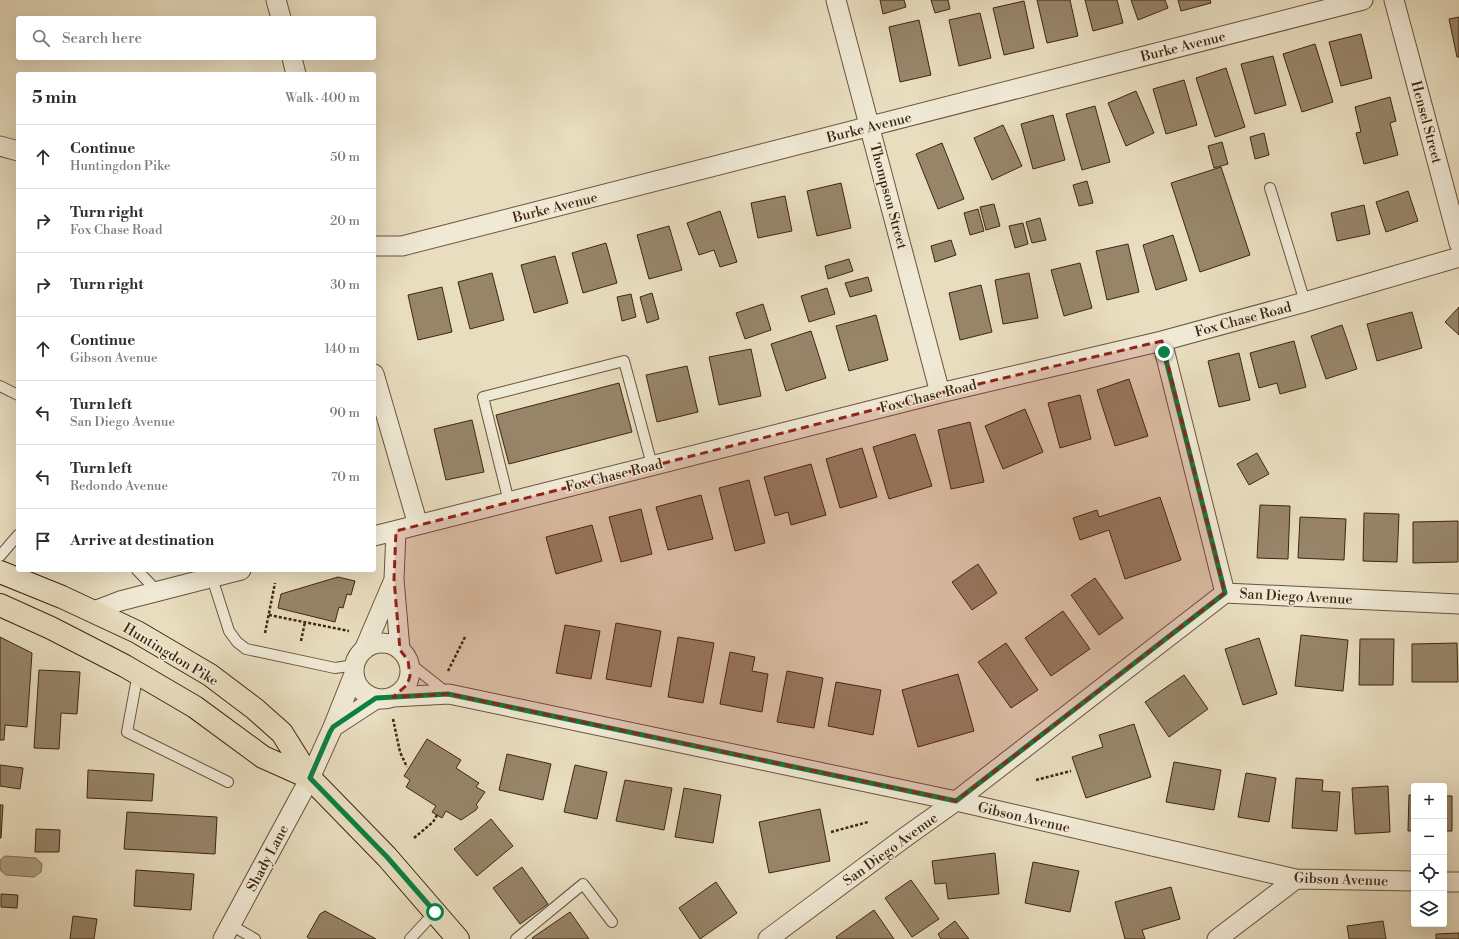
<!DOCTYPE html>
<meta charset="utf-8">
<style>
body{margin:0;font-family:"Libre Bodoni",serif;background:#f7f7f7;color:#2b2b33}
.controls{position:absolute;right:12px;bottom:12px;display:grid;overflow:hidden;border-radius:4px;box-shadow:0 4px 16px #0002}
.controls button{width:36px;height:36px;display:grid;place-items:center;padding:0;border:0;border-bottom:1px solid #e1e1e2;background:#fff;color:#2b2b33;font:20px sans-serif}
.stop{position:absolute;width:12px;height:12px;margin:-9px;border:3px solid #0b8043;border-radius:50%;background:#fff}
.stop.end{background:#0b8043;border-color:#fff;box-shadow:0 1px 4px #0008}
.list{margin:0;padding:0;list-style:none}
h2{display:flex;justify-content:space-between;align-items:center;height:52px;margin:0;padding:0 16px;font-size:17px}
h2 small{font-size:13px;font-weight:400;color:#7c7c81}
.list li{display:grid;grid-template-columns:26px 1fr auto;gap:12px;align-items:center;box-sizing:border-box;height:64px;padding:0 16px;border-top:1px solid #e1e1e2}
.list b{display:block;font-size:15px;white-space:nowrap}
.list p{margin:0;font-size:13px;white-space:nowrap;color:#7c7c81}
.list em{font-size:13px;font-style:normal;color:#7c7c81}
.icon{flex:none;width:22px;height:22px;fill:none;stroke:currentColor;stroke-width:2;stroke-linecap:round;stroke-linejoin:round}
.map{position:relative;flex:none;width:1459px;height:939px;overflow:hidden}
.search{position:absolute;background:#fff;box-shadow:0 4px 16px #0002;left:16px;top:16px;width:360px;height:44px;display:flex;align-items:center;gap:10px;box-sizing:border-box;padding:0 14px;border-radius:4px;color:#7c7c81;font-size:15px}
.panel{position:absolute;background:#fff;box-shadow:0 4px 16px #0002;left:16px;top:72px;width:360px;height:500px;border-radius:4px}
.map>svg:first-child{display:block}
</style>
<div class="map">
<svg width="1459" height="939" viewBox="0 0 1459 939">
<rect width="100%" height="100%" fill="#e8ddbf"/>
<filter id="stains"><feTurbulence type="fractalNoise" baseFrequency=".005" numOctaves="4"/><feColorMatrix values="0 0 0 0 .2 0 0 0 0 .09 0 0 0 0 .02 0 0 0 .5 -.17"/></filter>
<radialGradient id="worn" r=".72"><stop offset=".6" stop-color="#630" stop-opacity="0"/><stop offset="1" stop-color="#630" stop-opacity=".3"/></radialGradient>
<!-- water -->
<path fill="#af9f83" stroke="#836f54" d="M 5,856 L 36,858 L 42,864 L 41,872 L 34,877 L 6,875 L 0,870 L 0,860 Z"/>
<!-- building -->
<path fill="#97856a" stroke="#40260e" d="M 880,0 L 904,0 L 906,7 L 883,14 Z
M 931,0 L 948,0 L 950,9 L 935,13 Z
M 1037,0 L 1070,0 L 1078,36 L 1047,43 Z
M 1085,0 L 1117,0 L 1123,23 L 1093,31 Z
M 1131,0 L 1165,0 L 1168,8 L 1138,20 Z
M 1178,0 L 1210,0 L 1211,3 L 1181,11 Z
M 1024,1 L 1034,48 L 1004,55 L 993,8 Z
M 980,13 L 991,58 L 959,66 L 949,20 Z
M 1459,17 L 1459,57 L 1457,57 L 1449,19 Z
M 919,20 L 931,75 L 900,82 L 889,27 Z
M 1361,34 L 1372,78 L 1341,86 L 1329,42 Z
M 1315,44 L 1333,102 L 1302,112 L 1283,54 Z
M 1273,56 L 1286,105 L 1255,114 L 1241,64 Z
M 1226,68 L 1245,127 L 1215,137 L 1196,78 Z
M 1184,80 L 1197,125 L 1166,134 L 1153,89 Z
M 1136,91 L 1154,133 L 1126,146 L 1108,103 Z
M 1390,97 L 1396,121 L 1390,123 L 1398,155 L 1364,164 L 1356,133 L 1361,132 L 1355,107 Z
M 1095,106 L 1110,162 L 1082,170 L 1066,114 Z
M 1053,115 L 1065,160 L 1033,169 L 1021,124 Z
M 1003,125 L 1022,166 L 992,180 L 974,138 Z
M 1264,133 L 1269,155 L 1255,159 L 1250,137 Z
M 1222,142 L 1228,164 L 1214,168 L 1208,146 Z
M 942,143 L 964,199 L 938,209 L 916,154 Z
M 1221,167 L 1250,255 L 1200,272 L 1171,183 Z
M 1087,181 L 1093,203 L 1079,206 L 1073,185 Z
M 841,183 L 851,228 L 817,236 L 807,191 Z
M 1408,191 L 1418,221 L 1386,232 L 1376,202 Z
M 785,196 L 792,231 L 758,238 L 751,203 Z
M 994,204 L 1000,226 L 986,230 L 980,207 Z
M 1364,205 L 1370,234 L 1337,241 L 1331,213 Z
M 978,209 L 984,231 L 970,235 L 964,213 Z
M 720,211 L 737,262 L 720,267 L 714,250 L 699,255 L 687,223 Z
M 1040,218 L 1046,240 L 1032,243 L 1026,222 Z
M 1023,223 L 1028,244 L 1015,248 L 1009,226 Z
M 669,226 L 682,270 L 649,279 L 637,235 Z
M 1173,235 L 1187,280 L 1156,290 L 1143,245 Z
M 951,240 L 956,255 L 935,262 L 931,246 Z
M 606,243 L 617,283 L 583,293 L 572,253 Z
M 1128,244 L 1139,292 L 1107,300 L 1096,251 Z
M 555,256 L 568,303 L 534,313 L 521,265 Z
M 849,259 L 853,271 L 828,279 L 825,266 Z
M 1080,263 L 1092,308 L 1064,316 L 1051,270 Z
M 492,273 L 504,320 L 470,329 L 458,282 Z
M 1029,273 L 1038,318 L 1003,324 L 995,280 Z
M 868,277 L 872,291 L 850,297 L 845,283 Z
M 981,285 L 992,332 L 960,340 L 949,293 Z
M 442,287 L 452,332 L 418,340 L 408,295 Z
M 827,288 L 835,314 L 809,322 L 801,296 Z
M 652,293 L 659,319 L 647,323 L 640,297 Z
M 631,294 L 636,317 L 622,321 L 617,297 Z
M 763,304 L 771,330 L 745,339 L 736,313 Z
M 1459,307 L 1459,335 L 1445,322 Z
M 1412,312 L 1422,348 L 1377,361 L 1367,324 Z
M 876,315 L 888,360 L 849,371 L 836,326 Z
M 1342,325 L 1357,369 L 1326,379 L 1311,336 Z
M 811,331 L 826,378 L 786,391 L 771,344 Z
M 1294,341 L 1306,387 L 1280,394 L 1277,383 L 1259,388 L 1250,353 Z
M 751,349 L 761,396 L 719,405 L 709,357 Z
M 1239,353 L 1250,400 L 1219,407 L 1208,361 Z
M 687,366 L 698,412 L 657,422 L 646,375 Z
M 1129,379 L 1148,436 L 1115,446 L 1097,390 Z
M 619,383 L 632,432 L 509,464 L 496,415 Z
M 1080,395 L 1091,439 L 1060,448 L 1048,403 Z
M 1025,409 L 1043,452 L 1003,469 L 985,426 Z
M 472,420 L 484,472 L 446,480 L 434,429 Z
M 970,422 L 984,482 L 951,489 L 938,430 Z
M 915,434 L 932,486 L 889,499 L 873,447 Z
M 862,448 L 877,497 L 840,508 L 826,459 Z
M 1257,453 L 1269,474 L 1249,485 L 1237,464 Z
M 811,464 L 826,515 L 791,525 L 788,512 L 775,516 L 764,477 Z
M 749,480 L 765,543 L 735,551 L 719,488 Z
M 701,495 L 713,539 L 668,550 L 656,507 Z
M 1160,497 L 1181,560 L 1125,579 L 1109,530 L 1080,540 L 1073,518 L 1097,510 L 1099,517 Z
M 1260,505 L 1290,506 L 1288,559 L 1257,558 Z
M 641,509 L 652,554 L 621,562 L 609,517 Z
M 1364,513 L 1399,514 L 1397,562 L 1363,561 Z
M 1300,517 L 1346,519 L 1344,560 L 1298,558 Z
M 1458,521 L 1458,562 L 1413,563 L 1413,522 Z
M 592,525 L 602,561 L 556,574 L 546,537 Z
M 978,564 L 997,593 L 972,610 L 952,582 Z
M 338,577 L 355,581 L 351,595 L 347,594 L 343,608 L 339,607 L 335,622 L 278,608 L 281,594 Z
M 1095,578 L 1123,618 L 1099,635 L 1071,595 Z
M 1063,611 L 1090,649 L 1051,676 L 1025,638 Z
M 616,623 L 661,631 L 651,687 L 606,679 Z
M 565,625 L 600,631 L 591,679 L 556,673 Z
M 1301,635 L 1348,640 L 1343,691 L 1295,686 Z
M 0,637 L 32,653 L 27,727 L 5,725 L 4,740 L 0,740 Z
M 678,637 L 714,643 L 703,703 L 668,697 Z
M 1259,638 L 1277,694 L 1243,705 L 1225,649 Z
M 1360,639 L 1394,639 L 1393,685 L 1359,685 Z
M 1006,643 L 1038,690 L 1011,708 L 978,662 Z
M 1457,643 L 1458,682 L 1412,682 L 1412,644 Z
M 730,652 L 755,657 L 752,671 L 768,674 L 762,712 L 720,704 Z
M 39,670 L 80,672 L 77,714 L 61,713 L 59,749 L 34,748 Z
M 787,671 L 823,678 L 814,728 L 777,722 Z
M 958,674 L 974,731 L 918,747 L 902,690 Z
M 1184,675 L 1208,709 L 1169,737 L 1145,702 Z
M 836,682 L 881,690 L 873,735 L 828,726 Z
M 1134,724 L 1151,777 L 1086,798 L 1072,757 L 1103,747 L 1099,735 Z
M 427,739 L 461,760 L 456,768 L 479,783 L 476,787 L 485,792 L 476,805 L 478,807 L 476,810 L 461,820 L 446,811 L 442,818 L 432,812 L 436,806 L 406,787 L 410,780 L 404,776 Z
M 507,754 L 551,764 L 543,800 L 499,790 Z
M 1174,762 L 1221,770 L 1214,810 L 1166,802 Z
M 0,765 L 23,768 L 20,789 L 0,786 Z
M 575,765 L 607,772 L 597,819 L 564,812 Z
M 88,770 L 154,774 L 152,801 L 87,798 Z
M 1246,773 L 1276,778 L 1269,822 L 1238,817 Z
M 1296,778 L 1323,780 L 1322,791 L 1340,792 L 1337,831 L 1292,828 Z
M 625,780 L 672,788 L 664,830 L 616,821 Z
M 1388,786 L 1390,832 L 1355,834 L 1352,788 Z
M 684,788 L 721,795 L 713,843 L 675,837 Z
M 1409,795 L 1414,795 L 1414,831 L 1408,831 Z
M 1444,796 L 1452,796 L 1452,831 L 1444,831 Z
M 0,805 L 3,805 L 1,838 L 0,838 Z
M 820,809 L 830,861 L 769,873 L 759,822 Z
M 127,812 L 217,817 L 215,854 L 124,849 Z
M 491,819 L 513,846 L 477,876 L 454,849 Z
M 36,829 L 60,830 L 59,852 L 35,852 Z
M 995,853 L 999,894 L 948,899 L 946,883 L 935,884 L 932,861 Z
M 1033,862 L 1079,871 L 1070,912 L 1025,903 Z
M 522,867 L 548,904 L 520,924 L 493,888 Z
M 136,870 L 194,874 L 191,910 L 134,906 Z
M 911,880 L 939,919 L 912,937 L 885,898 Z
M 716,882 L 737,913 L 700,939 L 679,908 Z
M 1171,887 L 1180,919 L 1142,930 L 1145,939 L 1125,939 L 1115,902 Z
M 1,894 L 18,895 L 17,908 L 1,907 Z
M 874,910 L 894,939 L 837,939 L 836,937 Z
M 325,911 L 376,939 L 310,939 L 307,937 L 320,914 Z
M 570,912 L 589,939 L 533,939 L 532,938 Z
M 73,916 L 97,919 L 94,939 L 70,939 Z
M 955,921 L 969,939 L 941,939 L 938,934 Z
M 1383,921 L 1386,939 L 1349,939 L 1347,926 Z
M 1459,933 L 1459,939 L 1436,939 L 1436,934 Z"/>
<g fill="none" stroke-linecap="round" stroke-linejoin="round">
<!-- lane casing -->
<g stroke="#6a543a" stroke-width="12">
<path id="lane" d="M 1270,188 L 1305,302
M 0,386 L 18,395
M 509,502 L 483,397 L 624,361 L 652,465
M 0,556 L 18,535
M 137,570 L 157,591
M 212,578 L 229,631 L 237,642 L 246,649 L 335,668 L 355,665
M 408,662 L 447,693
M 138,673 L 127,732 L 228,782
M 231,925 L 255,939
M 410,939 L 435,912
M 516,939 L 583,884 L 612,922"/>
</g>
<!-- street casing -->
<g stroke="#6a543a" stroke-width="21">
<path id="street" d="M 276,0 L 281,18
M 836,0 L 940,393
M 1394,0 L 1459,243
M 292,58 L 296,74
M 0,146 L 18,151
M 374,246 L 402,246 L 1363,0
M 1162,341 L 1225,593
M 374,374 L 418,525
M 396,531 L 394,579 L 400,650
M 374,536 L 940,393 L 1162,341 L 1305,302 L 1459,257
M 94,611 L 120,601 L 241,570
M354 671a28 28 0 1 1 56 0a28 28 0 1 1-56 0Z
M 364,650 L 393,582
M 393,697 L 449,694 L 956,801 L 1296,879 L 1414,881
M 333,727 L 376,699
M 1444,882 L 1459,882
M 223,939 L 310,778 L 333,727 L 354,674
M 768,939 L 904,838 L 956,801 L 1225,593 L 1459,604
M 1217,939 L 1296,879"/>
</g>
<!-- primary casing -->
<g stroke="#40260e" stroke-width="24">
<path id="primary" d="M 0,572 L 62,597 L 137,632 L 210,675 L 255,709 L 282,733 L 310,778 L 387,857 L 458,939
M 0,605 L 51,628 L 125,666 L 195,707 L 263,757 L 310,778"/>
</g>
<!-- path -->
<path stroke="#40260e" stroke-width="2.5" stroke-dasharray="3 2" stroke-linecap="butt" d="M 269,615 L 349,631
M 265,633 L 275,583
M 301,641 L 305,622
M 448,671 L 465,637
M 393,719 L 400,752 L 407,767
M 1036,780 L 1071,771
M 831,832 L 868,822
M 414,838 L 433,822 L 437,815"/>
<!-- lane -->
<use href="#lane" stroke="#f0e9d5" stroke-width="10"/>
<!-- street -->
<use href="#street" stroke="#f0e9d5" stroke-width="19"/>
<!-- primary -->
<use href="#primary" stroke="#e8ddbf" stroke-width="22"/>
</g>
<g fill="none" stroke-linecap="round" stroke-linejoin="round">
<!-- route -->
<path stroke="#0b8043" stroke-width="5" d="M 435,912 L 387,857 L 310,778 L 330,732 L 333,727 L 376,698 L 448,694 L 956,801 L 1225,593 L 1164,352"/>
</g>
<!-- marked area -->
<path fill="#8f2418" fill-opacity="0.2" stroke="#8f2418" stroke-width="3" stroke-dasharray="8 5" stroke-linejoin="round" d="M 1162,341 L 1225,593 L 956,801 L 449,694 L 393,697 L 407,685 L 410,676 L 408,660 L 400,650 L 394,579 L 396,531 L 940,393 Z"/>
<g text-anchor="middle" stroke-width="3" stroke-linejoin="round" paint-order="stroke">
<!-- street labels -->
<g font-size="14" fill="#40260e" stroke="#f0e9d5">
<text transform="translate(1183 46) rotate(-14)" y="5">Burke Avenue</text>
<text transform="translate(1427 122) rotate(75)" y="5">Hensel Street</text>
<text transform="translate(869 127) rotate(-14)" y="5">Burke Avenue</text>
<text transform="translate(889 196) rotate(75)" y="5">Thompson Street</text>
<text transform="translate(555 207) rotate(-14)" y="5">Burke Avenue</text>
<text transform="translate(1243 319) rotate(-15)" y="5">Fox Chase Road</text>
<text transform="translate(928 396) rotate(-14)" y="5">Fox Chase Road</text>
<text transform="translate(614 475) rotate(-14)" y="5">Fox Chase Road</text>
<text transform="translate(1296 596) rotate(3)" y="5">San Diego Avenue</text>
<text transform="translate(171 654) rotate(31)" y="5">Huntingdon Pike</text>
<text transform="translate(1024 817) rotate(13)" y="5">Gibson Avenue</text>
<text transform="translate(890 849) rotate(-36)" y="5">San Diego Avenue</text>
<text transform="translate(267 858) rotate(-62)" y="5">Shady Lane</text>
<text transform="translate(1341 879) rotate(2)" y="5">Gibson Avenue</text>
</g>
</g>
<rect width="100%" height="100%" filter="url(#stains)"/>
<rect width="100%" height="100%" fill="url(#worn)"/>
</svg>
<div class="controls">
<button>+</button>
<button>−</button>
<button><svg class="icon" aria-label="locate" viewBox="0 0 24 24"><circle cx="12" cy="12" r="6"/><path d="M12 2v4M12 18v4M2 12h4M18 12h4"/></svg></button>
<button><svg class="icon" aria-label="layers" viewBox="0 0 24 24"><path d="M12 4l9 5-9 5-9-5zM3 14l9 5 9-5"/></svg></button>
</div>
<div class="stop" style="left:435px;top:912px"></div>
<div class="stop end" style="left:1164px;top:352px"></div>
<div class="search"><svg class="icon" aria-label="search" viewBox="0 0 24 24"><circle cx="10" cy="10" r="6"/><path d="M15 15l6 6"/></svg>Search here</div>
<section class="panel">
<h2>5 min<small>Walk · 400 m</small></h2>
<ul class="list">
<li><svg class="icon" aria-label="ahead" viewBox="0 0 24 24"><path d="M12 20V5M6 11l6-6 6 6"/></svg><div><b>Continue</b><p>Huntingdon Pike</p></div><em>50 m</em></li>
<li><svg class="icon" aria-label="right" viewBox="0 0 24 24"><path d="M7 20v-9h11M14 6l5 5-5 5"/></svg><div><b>Turn right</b><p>Fox Chase Road</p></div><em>20 m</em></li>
<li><svg class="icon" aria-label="right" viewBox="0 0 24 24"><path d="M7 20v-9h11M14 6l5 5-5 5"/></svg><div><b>Turn right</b></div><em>30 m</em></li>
<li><svg class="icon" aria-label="ahead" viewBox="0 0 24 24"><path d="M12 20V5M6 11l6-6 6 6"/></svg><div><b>Continue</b><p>Gibson Avenue</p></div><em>140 m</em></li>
<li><svg class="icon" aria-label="left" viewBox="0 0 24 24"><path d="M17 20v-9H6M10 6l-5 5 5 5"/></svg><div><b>Turn left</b><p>San Diego Avenue</p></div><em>90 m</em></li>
<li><svg class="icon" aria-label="left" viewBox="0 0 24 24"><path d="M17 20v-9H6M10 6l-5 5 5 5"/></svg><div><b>Turn left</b><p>Redondo Avenue</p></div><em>70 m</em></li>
<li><svg class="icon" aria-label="arrive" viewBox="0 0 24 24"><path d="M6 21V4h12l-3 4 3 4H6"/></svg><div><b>Arrive at destination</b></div></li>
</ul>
</section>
</div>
